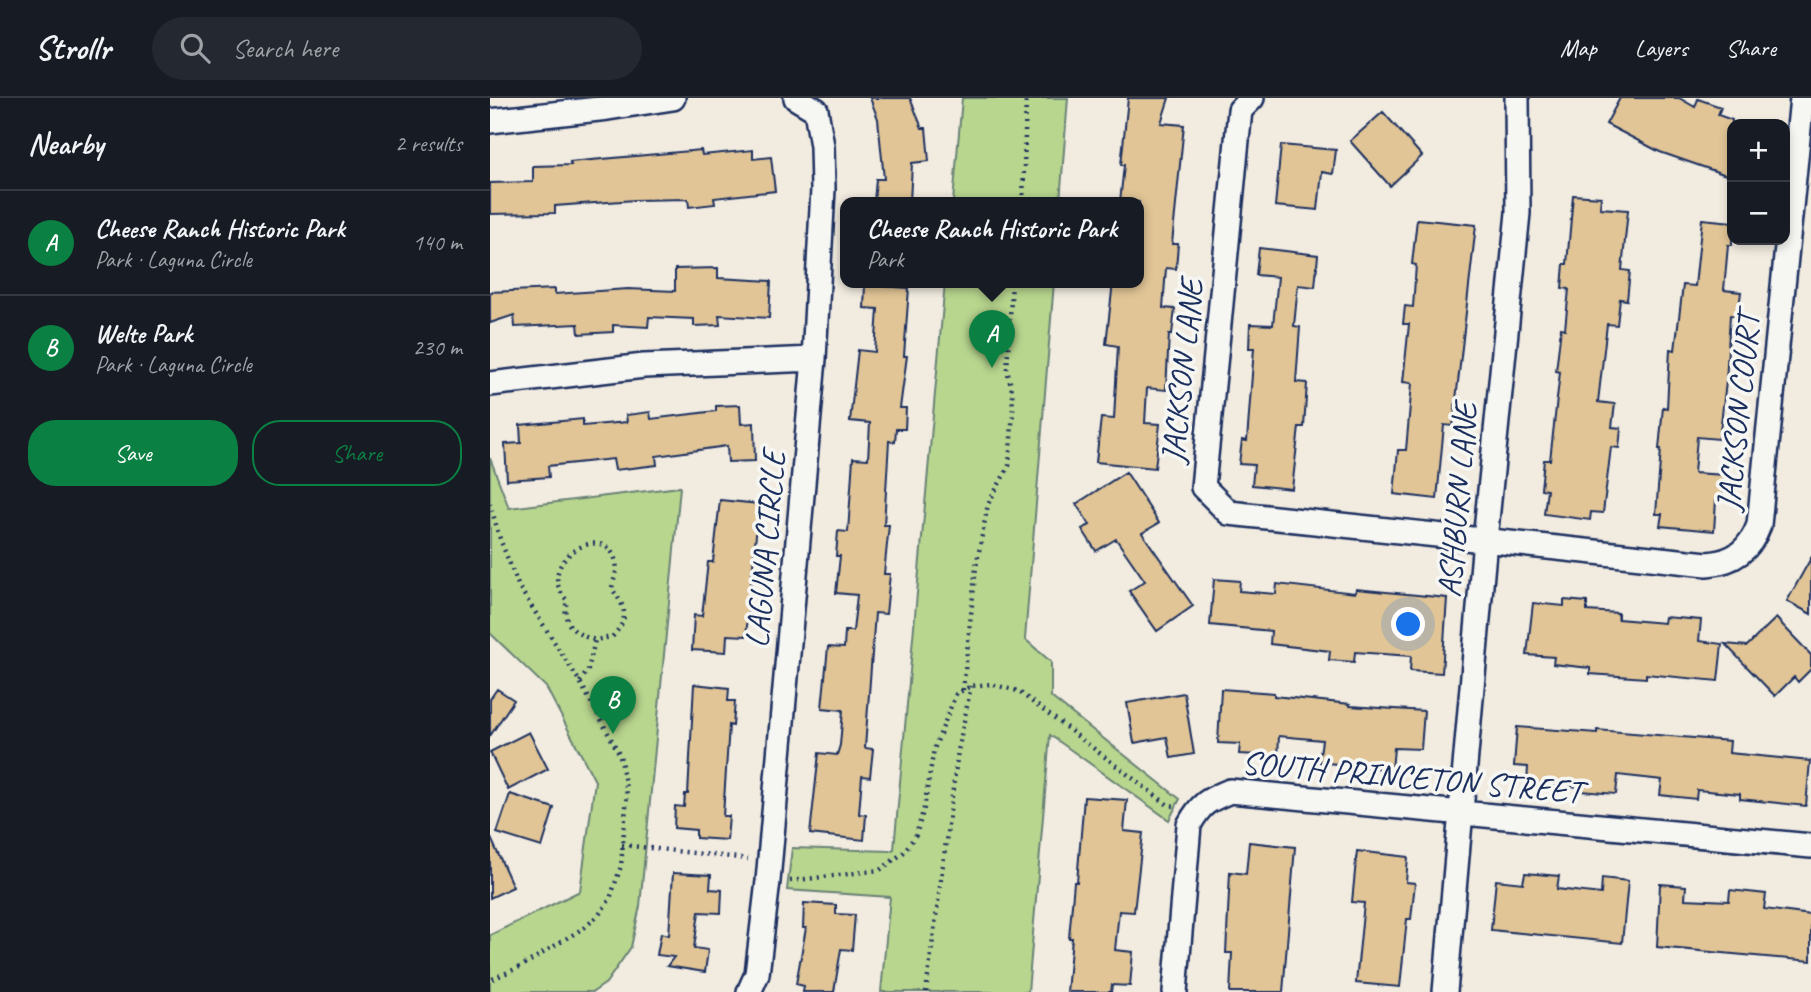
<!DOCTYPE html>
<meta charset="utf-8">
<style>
body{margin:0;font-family:Caveat,sans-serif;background:#242831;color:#f1f3f6}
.controls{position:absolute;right:21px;top:21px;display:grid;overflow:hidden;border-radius:14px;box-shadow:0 4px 10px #0003}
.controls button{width:63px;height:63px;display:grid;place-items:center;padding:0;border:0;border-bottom:2px solid #363941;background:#171b24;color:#f1f3f6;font:35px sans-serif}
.you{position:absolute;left:919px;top:527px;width:24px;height:24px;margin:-18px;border:5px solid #fff;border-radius:50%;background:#1a73e8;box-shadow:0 0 0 10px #1a73e833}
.badge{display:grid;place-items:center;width:46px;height:46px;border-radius:50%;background:#0b8043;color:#fff;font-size:23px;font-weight:700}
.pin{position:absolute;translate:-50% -58px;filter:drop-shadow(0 2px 4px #0008)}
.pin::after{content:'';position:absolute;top:37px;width:24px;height:21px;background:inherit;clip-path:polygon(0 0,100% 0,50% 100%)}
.popup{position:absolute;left:350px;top:99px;width:304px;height:91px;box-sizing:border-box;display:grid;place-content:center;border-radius:14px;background:#171b24;filter:drop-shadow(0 2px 5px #0005);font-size:23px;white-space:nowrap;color:#9ea1a6}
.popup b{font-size:26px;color:#f1f3f6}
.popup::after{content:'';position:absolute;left:50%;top:100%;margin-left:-14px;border:14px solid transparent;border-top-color:#171b24}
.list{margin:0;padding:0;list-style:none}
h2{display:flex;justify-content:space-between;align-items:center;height:91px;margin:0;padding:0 28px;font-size:30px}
h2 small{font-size:23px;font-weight:400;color:#9ea1a6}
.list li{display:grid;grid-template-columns:46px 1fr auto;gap:21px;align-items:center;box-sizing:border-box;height:105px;padding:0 28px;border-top:2px solid #363941}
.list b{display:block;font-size:26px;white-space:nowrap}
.list p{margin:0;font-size:23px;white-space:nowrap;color:#9ea1a6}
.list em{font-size:23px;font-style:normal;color:#9ea1a6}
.actions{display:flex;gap:14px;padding:21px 28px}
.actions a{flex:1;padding:16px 0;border:2px solid #0b8043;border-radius:28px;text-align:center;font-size:24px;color:#0b8043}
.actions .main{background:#0b8043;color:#fff}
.icon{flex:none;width:38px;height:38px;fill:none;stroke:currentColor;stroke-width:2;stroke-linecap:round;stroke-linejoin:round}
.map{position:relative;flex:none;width:1321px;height:894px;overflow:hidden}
header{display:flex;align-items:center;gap:42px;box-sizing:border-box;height:98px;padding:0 35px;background:#171b24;border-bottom:2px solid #363941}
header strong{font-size:33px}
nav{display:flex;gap:38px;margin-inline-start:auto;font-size:24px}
.search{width:490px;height:63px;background:#242831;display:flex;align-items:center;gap:18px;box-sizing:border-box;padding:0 24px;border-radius:38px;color:#9ea1a6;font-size:26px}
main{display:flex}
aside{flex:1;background:#171b24}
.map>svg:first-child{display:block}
</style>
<header>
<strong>Strollr</strong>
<div class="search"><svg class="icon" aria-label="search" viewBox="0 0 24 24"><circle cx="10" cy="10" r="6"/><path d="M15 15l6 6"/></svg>Search here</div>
<nav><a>Map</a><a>Layers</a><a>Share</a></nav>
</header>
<main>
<aside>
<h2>Nearby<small>2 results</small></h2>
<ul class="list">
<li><span class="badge">A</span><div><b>Cheese Ranch Historic Park</b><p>Park · Laguna Circle</p></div><em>140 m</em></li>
<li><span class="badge">B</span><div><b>Welte Park</b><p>Park · Laguna Circle</p></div><em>230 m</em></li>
</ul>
<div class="actions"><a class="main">Save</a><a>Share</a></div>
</aside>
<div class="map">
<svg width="1321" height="894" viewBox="0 0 1321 894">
<rect width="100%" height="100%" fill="#f2ece0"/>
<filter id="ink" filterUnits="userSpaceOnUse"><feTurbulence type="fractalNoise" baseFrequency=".0143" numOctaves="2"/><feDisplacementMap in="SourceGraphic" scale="14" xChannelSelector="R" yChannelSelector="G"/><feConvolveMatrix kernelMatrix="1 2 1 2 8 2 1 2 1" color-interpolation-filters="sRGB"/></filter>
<g filter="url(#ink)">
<!-- green -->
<path fill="#b8d68e" stroke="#6a8276" stroke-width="2" d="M 472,0 L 578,0 L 570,104 L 463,104 Z
M 455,184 L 564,184 L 535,541 L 561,564 L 561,599 L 690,701 L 679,722 L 560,637 L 538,894 L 391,894 L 400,799 L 297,792 L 302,750 L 400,753 L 404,751 Z
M 0,360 L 19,410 L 190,389 L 150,808 L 141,849 L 116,885 L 103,894 L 0,894 L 0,837 L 90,793 L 105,683 L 56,589 L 0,535 Z"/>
<!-- building -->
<path fill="#e1c596" stroke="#1b2f5e" stroke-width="2" d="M 380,0 L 420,0 L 432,30 L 436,30 L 439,63 L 422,65 L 420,104 L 384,104 L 386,81 L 394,81 L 388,21 Z
M 638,0 L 679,0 L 671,25 L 694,27 L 682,146 L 688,146 L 686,171 L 676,170 L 673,210 L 685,211 L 682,236 L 679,236 L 676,292 L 657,290 L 655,325 L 670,326 L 665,370 L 606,364 L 611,320 L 624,321 L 628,248 L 616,246 L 623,184 L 649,184 L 649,104 L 630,104 L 634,67 L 631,67 Z
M 1130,0 L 1189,0 L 1205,9 L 1208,1 L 1231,9 L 1228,17 L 1242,22 L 1242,79 L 1170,54 L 1116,26 Z
M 893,14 L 932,58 L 900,88 L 860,43 Z
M 791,47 L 846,52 L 843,76 L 832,74 L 828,112 L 785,108 Z
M 211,52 L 212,57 L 263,52 L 263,61 L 281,59 L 285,93 L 224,100 L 225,106 L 199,109 L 198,101 L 145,102 L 65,108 L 65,115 L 0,116 L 0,85 L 43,84 L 43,68 L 81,67 L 80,64 Z
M 1083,97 L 1111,99 L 1110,110 L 1138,112 L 1132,172 L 1140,173 L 1137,202 L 1130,201 L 1127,227 L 1117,226 L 1108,304 L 1125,306 L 1122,329 L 1131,330 L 1129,350 L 1121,349 L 1113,415 L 1101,414 L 1100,422 L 1054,416 L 1057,392 L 1051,391 L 1054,362 L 1060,362 L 1070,274 L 1066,273 L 1071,230 L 1075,231 L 1079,191 L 1072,190 L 1074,166 L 1077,166 Z
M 927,121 L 986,127 L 963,328 L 954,327 L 947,401 L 904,396 L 908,352 L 916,352 L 922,285 L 913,284 L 919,226 L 913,226 L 915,208 L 923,209 L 926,167 L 922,166 Z
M 1212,121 L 1242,124 L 1242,147 L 1238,147 L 1234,192 L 1251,194 L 1248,218 L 1240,217 L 1236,284 L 1229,341 L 1207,339 L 1204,375 L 1235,377 L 1232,402 L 1226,402 L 1224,433 L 1170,428 L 1172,416 L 1166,416 L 1171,351 L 1169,351 L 1173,309 L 1177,310 L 1180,251 L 1185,252 L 1193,187 L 1205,188 Z
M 769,150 L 828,157 L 825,189 L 808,187 L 804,228 L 810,229 L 806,284 L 817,285 L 814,329 L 809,329 L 802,391 L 762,387 L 764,367 L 749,366 L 752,342 L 757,343 L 764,250 L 759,250 L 760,226 L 783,227 L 788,179 L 766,177 Z
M 228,170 L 228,180 L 281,183 L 279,220 L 229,217 L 230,227 L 204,228 L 204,221 L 159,219 L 158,229 L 123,227 L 123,234 L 89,236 L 88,226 L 25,229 L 24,217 L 0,225 L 0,194 L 65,191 L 65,196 L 138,191 L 185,193 L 185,171 Z
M 375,187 L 419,190 L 414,258 L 417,258 L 410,310 L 416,310 L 415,331 L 406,331 L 405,344 L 399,343 L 394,427 L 399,427 L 394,476 L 400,476 L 396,516 L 385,515 L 375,650 L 383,651 L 380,679 L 372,678 L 369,716 L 376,717 L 374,742 L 320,736 L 329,655 L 347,657 L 350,647 L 353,612 L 332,610 L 338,549 L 354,550 L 355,533 L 363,533 L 367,497 L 346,495 L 350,458 L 346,458 L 348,433 L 358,434 L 363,360 L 378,361 L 380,325 L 360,323 L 368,252 L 385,254 L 388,211 L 374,210 Z
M 250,307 L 251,326 L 264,325 L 265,363 L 238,364 L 237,348 L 166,358 L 167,367 L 125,372 L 123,361 L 58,368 L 59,379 L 17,382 L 15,346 L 31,345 L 30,327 L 93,321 L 93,328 L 137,324 L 136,317 L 160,314 L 161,321 L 226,313 L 226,308 Z
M 636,374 L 669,425 L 652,435 L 703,508 L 667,533 L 639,493 L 655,483 L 626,441 L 606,453 L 592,431 L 600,427 L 586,406 Z
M 230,402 L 269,406 L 256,538 L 237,537 L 236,554 L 202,552 L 204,517 L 212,518 L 218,464 L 223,464 Z
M 1321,460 L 1321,516 L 1297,503 Z
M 724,481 L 750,483 L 749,493 L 786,496 L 787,486 L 865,495 L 866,491 L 957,500 L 952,575 L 920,573 L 921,558 L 865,554 L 864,564 L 839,562 L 840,553 L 780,546 L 781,533 L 720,527 Z
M 1074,502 L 1097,504 L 1097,513 L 1128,515 L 1128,521 L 1174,525 L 1175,519 L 1211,522 L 1209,543 L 1232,546 L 1228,583 L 1156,576 L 1156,580 L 1100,576 L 1100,570 L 1063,566 L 1064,559 L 1037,557 L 1043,505 L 1074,508 Z
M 1286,520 L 1321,557 L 1321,571 L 1308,584 L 1304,579 L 1285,598 L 1235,546 L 1257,548 Z
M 204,586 L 239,590 L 238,603 L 245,603 L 243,628 L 239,627 L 233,718 L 239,718 L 237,742 L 206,740 L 206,732 L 184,730 L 185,708 L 194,709 L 195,696 L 198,696 Z
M 7,591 L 24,602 L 0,638 L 0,601 Z
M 731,591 L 784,595 L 784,598 L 860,606 L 860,608 L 934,613 L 931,651 L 904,650 L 902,672 L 829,664 L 832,642 L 789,638 L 788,658 L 749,656 L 750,646 L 728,645 Z
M 694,595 L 704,656 L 681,660 L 677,639 L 644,645 L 637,605 Z
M 1027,629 L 1107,635 L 1107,632 L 1240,643 L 1239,655 L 1320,663 L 1316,708 L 1250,701 L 1250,696 L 1207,692 L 1206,701 L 1170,697 L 1172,682 L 1128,677 L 1126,696 L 1091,693 L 1091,689 L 1037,685 L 1038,669 L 1024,668 Z
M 39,634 L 58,671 L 18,692 L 0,654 Z
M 20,696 L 64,710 L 52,749 L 7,735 Z
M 594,699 L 637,702 L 634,733 L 653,735 L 644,814 L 629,813 L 625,852 L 643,854 L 640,888 L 622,887 L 621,894 L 577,894 L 582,840 L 579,840 L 584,784 L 587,784 Z
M 0,738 L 23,789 L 0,800 Z
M 759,744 L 805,749 L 793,894 L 740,894 L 742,855 L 736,855 L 740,774 L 756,776 Z
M 867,753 L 918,759 L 916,784 L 925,785 L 921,821 L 917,821 L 910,889 L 866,885 L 874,805 L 862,804 Z
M 183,775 L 221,777 L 220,791 L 232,792 L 231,815 L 209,814 L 204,850 L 218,852 L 215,874 L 177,868 L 184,859 L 167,857 L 171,835 L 179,837 Z
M 1035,775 L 1069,778 L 1067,791 L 1111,796 L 1112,780 L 1138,783 L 1132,845 L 1001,832 L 1006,782 L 1033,785 Z
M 1170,786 L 1196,788 L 1195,801 L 1239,803 L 1240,792 L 1276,796 L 1274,811 L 1321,817 L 1321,863 L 1167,849 Z
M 314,805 L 346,807 L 346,816 L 365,817 L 362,852 L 351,851 L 344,894 L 313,894 L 314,888 L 306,886 L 316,830 L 313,830 Z"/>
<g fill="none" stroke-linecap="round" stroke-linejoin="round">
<!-- minor casing -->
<g stroke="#1b2f5e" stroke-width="28">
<path id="minor" d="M 762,0 L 750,12 L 713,389 L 739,415 L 1217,466 C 1244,464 1260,452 1269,427 L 1312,0
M 0,23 L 118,10 L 183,0
M 0,286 L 154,268 L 324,261
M 259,894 L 267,876 L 278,783 L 324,261 L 333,91 L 332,48 L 326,12 L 306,0
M 685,894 L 699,727 C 711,705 718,702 740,693 L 1321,748
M 955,894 L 995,442 L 1028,115 L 1027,0"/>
</g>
<!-- path -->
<path stroke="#1b2f5e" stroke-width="4.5" stroke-dasharray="2 5" stroke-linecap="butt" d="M 533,104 L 536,0
M 0,405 L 10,441 L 29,489 L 90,584 L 130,657 L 137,697 L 131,768 L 120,801 L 108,818 L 95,829 L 32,868 L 0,882
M 90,584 L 98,572 L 105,542 L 122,539 C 140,520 136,510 122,491 C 123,482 128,473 126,464 C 115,419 41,466 77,502 C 71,526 84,536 105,542
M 473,592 L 486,469 L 498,406 L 519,368 L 523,313 L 522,292 L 517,272 L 522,184
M 132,747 L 258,761
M 300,783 L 390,772 L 413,755 L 426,737 L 434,710 L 444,651 L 466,596 L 481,588 L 501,586 L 528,593 L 678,707 L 687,708
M 436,894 L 468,653 L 481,588"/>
<!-- minor -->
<use href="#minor" stroke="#f6f6f2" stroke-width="23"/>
</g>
</g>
<g text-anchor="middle" stroke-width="7" stroke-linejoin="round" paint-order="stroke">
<!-- street labels -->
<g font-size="33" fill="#1b2f5e" stroke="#f6f6f2">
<text transform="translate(691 273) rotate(-84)" y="12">JACKSON LANE</text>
<text transform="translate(1247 314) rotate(-84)" y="12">JACKSON COURT</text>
<text transform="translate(966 402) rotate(-85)" y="12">ASHBURN LANE</text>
<text transform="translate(274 451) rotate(-85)" y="12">LAGUNA CIRCLE</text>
<text transform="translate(922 678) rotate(5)" y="12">SOUTH PRINCETON STREET</text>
</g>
</g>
</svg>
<div class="controls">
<button>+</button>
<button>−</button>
</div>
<div class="you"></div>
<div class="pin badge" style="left:502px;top:270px">A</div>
<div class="popup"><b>Cheese Ranch Historic Park</b>Park</div>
<div class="pin badge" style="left:123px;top:636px">B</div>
</div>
</main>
